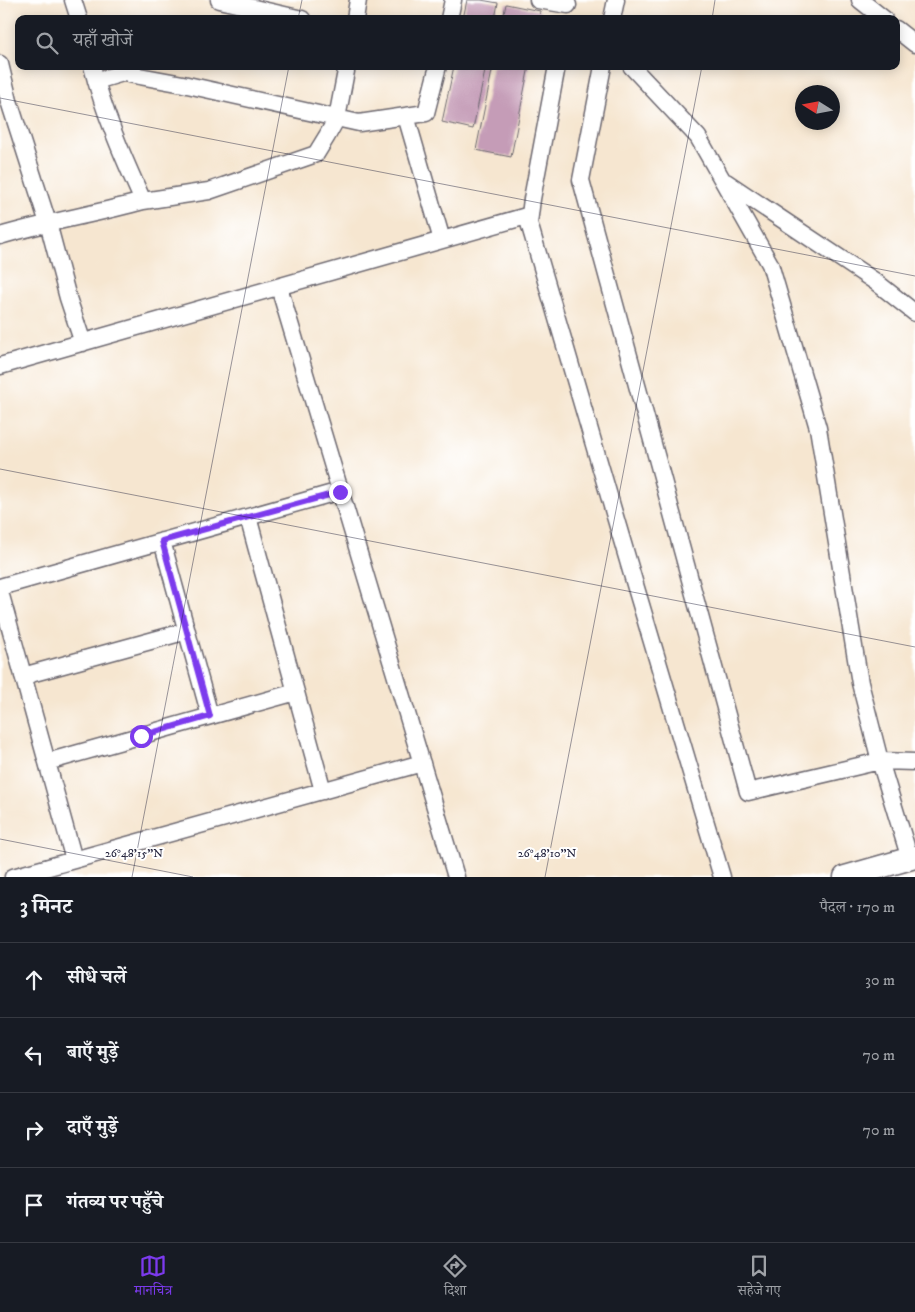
<!DOCTYPE html>
<html lang="hi">
<meta charset="utf-8">
<style>
body{margin:0;font-family:"IM FELL DW Pica","Noto Serif Devanagari",serif;background:#20242c;color:#f1f3f6}
.compass{position:absolute;left:795px;top:85px;width:45px;height:45px;border-radius:50%;background:#171b24;box-shadow:0 2px 12px #0003;rotate:281deg}
.stop{position:absolute;width:15px;height:15px;margin:-11px;border:4px solid #7c3aed;border-radius:50%;background:#fff}
.stop.end{background:#7c3aed;border-color:#fff;box-shadow:0 1px 5px #0008}
.list{margin:0;padding:0;list-style:none}
h2{display:flex;justify-content:space-between;align-items:center;height:65px;margin:0;padding:0 20px;font-size:21px}
h2 small{font-size:16px;font-weight:400;color:#9ea1a6}
.list li{display:grid;grid-template-columns:32px 1fr auto;gap:15px;align-items:center;box-sizing:border-box;height:75px;padding:0 20px;border-top:1px solid #363941}
.list b{display:block;font-size:19px;white-space:nowrap}
.list em{font-size:16px;font-style:normal;color:#9ea1a6}
.icon{flex:none;width:28px;height:28px;fill:none;stroke:currentColor;stroke-width:2;stroke-linecap:round;stroke-linejoin:round}
.map{position:relative;flex:none;width:915px;height:877px;overflow:hidden}
.search{position:absolute;background:#171b24;box-shadow:0 2px 12px #0003;left:15px;right:15px;top:15px;height:55px;display:flex;align-items:center;gap:12px;box-sizing:border-box;padding:0 18px;border-radius:10px;color:#9ea1a6;font-size:19px}
.sheet{height:365px;background:#171b24}
nav{display:flex;justify-content:space-around;align-items:center;box-sizing:border-box;height:70px;border-top:1px solid #363941;background:#171b24;font-size:14px;color:#9ea1a6}
nav a{display:grid;justify-items:center;gap:2px}
nav .on{color:#7c3aed}
.map>svg:first-child{display:block}
</style>
<div class="map">
<svg width="915" height="877" viewBox="0 0 915 877">
<rect width="100%" height="100%" fill="#fff"/>
<filter id="ink" filterUnits="userSpaceOnUse"><feTurbulence type="fractalNoise" baseFrequency=".02" numOctaves="2"/><feDisplacementMap in="SourceGraphic" scale="10" xChannelSelector="R" yChannelSelector="G"/><feConvolveMatrix kernelMatrix="1 2 1 2 8 2 1 2 1" color-interpolation-filters="sRGB"/></filter>
<filter id="wash" filterUnits="userSpaceOnUse"><feTurbulence type="fractalNoise" baseFrequency=".0096" numOctaves="4" result="noise"/><feDisplacementMap in="SourceGraphic" scale="20" xChannelSelector="R" yChannelSelector="G"/><feGaussianBlur stdDeviation="1.12" result="paint"/><feColorMatrix in="noise" values="0 0 0 0 0 0 0 0 0 0 0 0 0 0 0 0 0 1.4 0 .05"/><feComposite in="paint" operator="in"/></filter>
<g filter="url(#wash)">
<rect width="100%" height="100%" fill="#f6e6d0"/>
<g id="blocks">
<!-- building -->
<path fill="#c59cb7" d="M 467,0 L 481,0 L 498,3 L 495,19 L 463,19 Z
M 506,4 L 540,11 L 539,19 L 503,19 Z
M 454,66 L 486,66 L 473,129 L 442,122 Z
M 493,66 L 529,66 L 511,157 L 476,150 Z"/>
</g>
</g>
<g filter="url(#ink)">
<use href="#blocks" fill-opacity="0" stroke="#6c676f" stroke-width="1"/>
<g fill="none" stroke-linecap="round" stroke-linejoin="round">
<!-- street casing -->
<g stroke="#6c676f" stroke-width="19">
<path id="street" d="M 73,0 L 79,19
M 219,0 L 302,19
M 538,0 L 568,5
M 860,0 L 884,19
M 355,19 L 358,0
M 449,19 L 453,0
M 612,19 L 616,0
M 896,29 L 915,44
M 0,64 L 9,101 L 48,223 L 68,298 L 83,343
M 557,66 L 532,199 L 529,223 L 636,588 L 722,877
M 603,66 L 581,180 L 748,792 L 880,761 L 915,762
M 631,66 L 698,137 L 770,264 L 818,428 L 860,683 L 880,761 L 910,859
M 96,81 L 123,73 L 183,84 L 359,123 L 426,113 L 438,66
M 406,116 L 442,240
M 726,182 L 876,282 L 915,313
M 143,201 L 209,191 L 316,154 L 327,136 L 337,118 L 347,66
M 0,236 C 47,222 96,214 143,201 C 123,157 104,113 92,66
M 279,287 L 456,877
M 0,366 L 530,215
M 248,517 L 323,791
M 162,541 L 210,716
M 0,587 L 340,491
M 0,592 L 74,860
M 23,676 L 187,631
M 47,762 L 296,692
M 13,877 L 422,763"/>
</g>
<!-- secondary casing -->
<g stroke="#6c676f" stroke-width="25">
<path id="secondary" d="M 845,877 L 915,857"/>
</g>
<!-- street -->
<use href="#street" stroke="#fff" stroke-width="16"/>
<!-- secondary -->
<use href="#secondary" stroke="#fff" stroke-width="22"/>
</g>
</g>
<g fill="none" stroke-linecap="round" stroke-linejoin="round" filter="url(#ink)">
<!-- route -->
<path stroke="#7c3aed" stroke-width="6" d="M 141,736 L 210,716 L 162,541 L 340,492"/>
</g>
<!-- ticks -->
<path fill="none" stroke="#22223b" stroke-width="1" stroke-opacity="0.45" d="M 298,19 L 302,0M 712,19 L 715,0M 0,98 L 915,276M 0,469 L 915,647M 0,839 L 193,877M 132,877 L 289,66M 545,877 L 702,66"/>
<g font-size="12" text-anchor="middle" fill="#22223b" stroke="#fff" stroke-width="4" stroke-linejoin="round" paint-order="stroke">
<text x="134" y="857">26°48'15"N</text>
<text x="547" y="857">26°48'10"N</text>
</g>
</svg>
<svg class="compass" viewBox="-18 -18 36 36"><path d="M0-13l5 13h-10z" fill="#e53935"/><path d="M0 13l5-13h-10z" fill="#9ea1a6"/></svg>
<div class="stop" style="left:141px;top:736px"></div>
<div class="stop end" style="left:340px;top:492px"></div>
<div class="search"><svg class="icon" aria-label="search" viewBox="0 0 24 24"><circle cx="10" cy="10" r="6"/><path d="M15 15l6 6"/></svg>यहाँ खोजें</div>
</div>
<section class="sheet">
<h2>3 मिनट<small>पैदल · 170 m</small></h2>
<ul class="list">
<li><svg class="icon" aria-label="ahead" viewBox="0 0 24 24"><path d="M12 20V5M6 11l6-6 6 6"/></svg><div><b>सीधे चलें</b></div><em>30 m</em></li>
<li><svg class="icon" aria-label="left" viewBox="0 0 24 24"><path d="M17 20v-9H6M10 6l-5 5 5 5"/></svg><div><b>बाएँ मुड़ें</b></div><em>70 m</em></li>
<li><svg class="icon" aria-label="right" viewBox="0 0 24 24"><path d="M7 20v-9h11M14 6l5 5-5 5"/></svg><div><b>दाएँ मुड़ें</b></div><em>70 m</em></li>
<li><svg class="icon" aria-label="arrive" viewBox="0 0 24 24"><path d="M6 21V4h12l-3 4 3 4H6"/></svg><div><b>गंतव्य पर पहुँचे</b></div></li>
</ul>
</section>
<nav>
<a class="on"><svg class="icon" aria-label="map" viewBox="0 0 24 24"><path d="M3 6l6-2 6 2 6-2v14l-6 2-6-2-6 2zM9 4v14M15 6v14"/></svg>मानचित्र</a>
<a><svg class="icon" aria-label="directions" viewBox="0 0 24 24"><path d="M12 3l9 9-9 9-9-9zM9 14v-3h6M13 9l2 2-2 2"/></svg>दिशा</a>
<a><svg class="icon" aria-label="saved" viewBox="0 0 24 24"><path d="M7 4h10v16l-5-4-5 4z"/></svg>सहेजे गए</a>
</nav>
